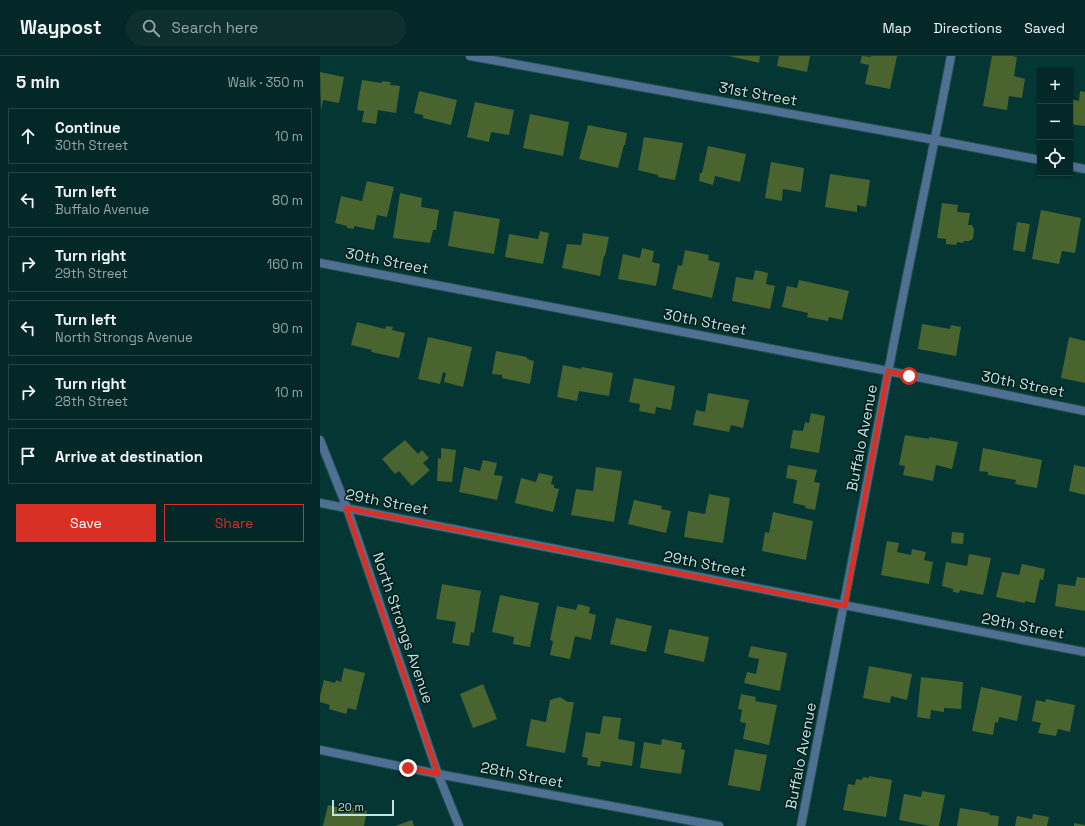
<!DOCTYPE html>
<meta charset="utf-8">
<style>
body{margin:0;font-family:"Space Grotesk",sans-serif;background:#0d302f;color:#f1f3f6}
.controls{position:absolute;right:12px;top:12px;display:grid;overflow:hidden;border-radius:0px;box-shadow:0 1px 3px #0004}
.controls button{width:36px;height:36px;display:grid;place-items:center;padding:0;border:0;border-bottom:1px solid #244444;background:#032827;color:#f1f3f6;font:20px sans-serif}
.scale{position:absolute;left:12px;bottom:10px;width:62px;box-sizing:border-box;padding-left:4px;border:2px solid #bde5e2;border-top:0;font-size:11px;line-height:14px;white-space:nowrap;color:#bde5e2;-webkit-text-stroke:3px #011b1a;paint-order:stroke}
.stop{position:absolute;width:12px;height:12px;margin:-9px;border:3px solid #d93025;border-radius:50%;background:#fff}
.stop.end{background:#d93025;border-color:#fff;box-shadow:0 1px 4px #0008}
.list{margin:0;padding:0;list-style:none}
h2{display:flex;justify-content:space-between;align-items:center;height:52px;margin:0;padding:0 16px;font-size:17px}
h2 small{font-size:13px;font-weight:400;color:#97a6a7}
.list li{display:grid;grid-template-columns:26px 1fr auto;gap:12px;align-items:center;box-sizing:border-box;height:56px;margin:0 8px 8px;padding:0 8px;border:1px solid #244444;border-radius:0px}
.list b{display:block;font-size:15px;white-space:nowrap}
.list p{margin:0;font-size:13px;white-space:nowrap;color:#97a6a7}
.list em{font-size:13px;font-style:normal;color:#97a6a7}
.actions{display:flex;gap:8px;padding:12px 16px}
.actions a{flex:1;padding:9px 0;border:1px solid #d93025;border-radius:0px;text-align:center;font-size:14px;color:#d93025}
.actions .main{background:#d93025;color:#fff}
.icon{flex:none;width:22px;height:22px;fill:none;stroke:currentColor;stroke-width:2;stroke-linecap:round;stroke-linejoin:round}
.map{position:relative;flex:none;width:765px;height:770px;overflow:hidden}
header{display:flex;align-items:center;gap:24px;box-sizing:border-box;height:56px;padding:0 20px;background:#032827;border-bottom:1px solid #244444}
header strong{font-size:19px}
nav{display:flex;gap:22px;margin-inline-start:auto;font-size:14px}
.search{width:280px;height:36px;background:#0d302f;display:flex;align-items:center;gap:10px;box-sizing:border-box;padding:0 14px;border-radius:22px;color:#97a6a7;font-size:15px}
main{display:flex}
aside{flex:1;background:#032827}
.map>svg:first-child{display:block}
</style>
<header>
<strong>Waypost</strong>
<div class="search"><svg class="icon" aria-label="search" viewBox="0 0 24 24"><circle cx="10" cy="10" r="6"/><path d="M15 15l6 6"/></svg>Search here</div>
<nav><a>Map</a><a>Directions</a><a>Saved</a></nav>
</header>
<main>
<aside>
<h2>5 min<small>Walk · 350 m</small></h2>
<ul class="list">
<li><svg class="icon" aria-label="ahead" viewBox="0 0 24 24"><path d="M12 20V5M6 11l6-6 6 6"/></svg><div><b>Continue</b><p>30th Street</p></div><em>10 m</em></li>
<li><svg class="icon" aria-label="left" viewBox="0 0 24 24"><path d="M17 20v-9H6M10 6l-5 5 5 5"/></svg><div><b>Turn left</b><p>Buffalo Avenue</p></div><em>80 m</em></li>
<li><svg class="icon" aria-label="right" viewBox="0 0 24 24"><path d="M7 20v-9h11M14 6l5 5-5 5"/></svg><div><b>Turn right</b><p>29th Street</p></div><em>160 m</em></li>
<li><svg class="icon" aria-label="left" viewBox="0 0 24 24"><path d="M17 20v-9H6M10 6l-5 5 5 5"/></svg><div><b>Turn left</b><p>North Strongs Avenue</p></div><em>90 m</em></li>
<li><svg class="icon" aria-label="right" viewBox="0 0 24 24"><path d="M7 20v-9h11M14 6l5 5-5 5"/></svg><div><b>Turn right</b><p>28th Street</p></div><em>10 m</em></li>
<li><svg class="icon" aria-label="arrive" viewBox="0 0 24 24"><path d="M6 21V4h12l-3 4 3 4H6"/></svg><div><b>Arrive at destination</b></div></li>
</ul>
<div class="actions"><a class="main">Save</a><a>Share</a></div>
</aside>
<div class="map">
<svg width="765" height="770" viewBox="0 0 765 770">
<rect width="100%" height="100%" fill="#043634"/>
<!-- building -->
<path fill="#4a642f" d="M 409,0 L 440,0 L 439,7 Z
M 459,0 L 490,0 L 487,16 L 457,10 Z
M 542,0 L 551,1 L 551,0 L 577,0 L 570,33 L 545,28 L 549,9 L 540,7 Z
M 672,0 L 692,0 L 697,1 L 694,20 L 705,23 L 702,42 L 689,40 L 687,54 L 663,50 Z
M 0,16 L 24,21 L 19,47 L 3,44 L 1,55 Z
M 42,24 L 62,27 L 62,25 L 71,26 L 70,29 L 80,30 L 76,57 L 58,54 L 56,68 L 42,66 L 44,55 L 37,54 Z
M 99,35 L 137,44 L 131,69 L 103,62 L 103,59 L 94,57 Z
M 760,35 L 765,36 L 765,70 L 750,68 L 750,43 L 759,45 Z
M 155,46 L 194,54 L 189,79 L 171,76 L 169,86 L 147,81 Z
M 210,58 L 249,66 L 243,100 L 203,92 Z
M 268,69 L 307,77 L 305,89 L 304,89 L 298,112 L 259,103 Z
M 324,81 L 363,87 L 355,124 L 338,121 L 338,119 L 318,114 Z
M 388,90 L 426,98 L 420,126 L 395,120 L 393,129 L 379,125 L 380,117 L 382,117 Z
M 451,106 L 484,112 L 481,136 L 463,133 L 462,145 L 445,142 Z
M 510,118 L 550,124 L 546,151 L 537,149 L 537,156 L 505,151 Z
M 47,125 L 74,131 L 67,161 L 57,159 L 54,174 L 34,170 L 34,173 L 27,172 L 27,170 L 15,167 L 21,140 L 42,145 Z
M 80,137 L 102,142 L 101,151 L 119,154 L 116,174 L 113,174 L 110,187 L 73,182 Z
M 622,147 L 638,149 L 637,156 L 650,157 L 648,169 L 652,169 L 654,173 L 653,183 L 649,185 L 644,185 L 643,187 L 637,186 L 636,189 L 626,188 L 626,183 L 617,182 Z
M 721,154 L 761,162 L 755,197 L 742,195 L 739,208 L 712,203 Z
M 134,155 L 180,163 L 174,198 L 128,190 Z
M 697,166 L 710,168 L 705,196 L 693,194 Z
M 220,175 L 229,177 L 223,208 L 185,201 L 189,178 L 218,183 Z
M 263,177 L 289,181 L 285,200 L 284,200 L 280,220 L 242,212 L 247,188 L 261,189 Z
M 322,192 L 334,195 L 332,206 L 340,208 L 336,230 L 298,223 L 303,198 L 320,202 Z
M 365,194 L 389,199 L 388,204 L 400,207 L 392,242 L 352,233 L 358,209 L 362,210 Z
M 435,214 L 448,217 L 446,228 L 455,230 L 450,253 L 412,245 L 416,221 L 433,224 Z
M 479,224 L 529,235 L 522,264 L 509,261 L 508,265 L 487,261 L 488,257 L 462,251 L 467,230 L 477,232 Z
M 37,266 L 65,273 L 66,270 L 73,271 L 72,274 L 85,277 L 79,302 L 51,296 L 52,294 L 31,289 Z
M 602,268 L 630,273 L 631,269 L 641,271 L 636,300 L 598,293 Z
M 108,281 L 152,291 L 143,331 L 124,326 L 126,317 L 123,316 L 120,328 L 98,323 Z
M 749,281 L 765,285 L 765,327 L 741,322 Z
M 176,295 L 207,301 L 207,303 L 214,305 L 210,328 L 182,322 L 182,319 L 172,318 Z
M 243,309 L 261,313 L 262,311 L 293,317 L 289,340 L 259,335 L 257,345 L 237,341 Z
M 314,322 L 355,330 L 351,354 L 336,351 L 335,358 L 319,355 L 320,348 L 309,346 Z
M 388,337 L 429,344 L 423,372 L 411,369 L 409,376 L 373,369 L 376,354 L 385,356 Z
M 491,357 L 505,360 L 499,397 L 470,392 L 473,374 L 483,375 L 485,366 L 489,367 Z
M 585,379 L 609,383 L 609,381 L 638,386 L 632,413 L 616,409 L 613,425 L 583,419 L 585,410 L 579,409 Z
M 85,384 L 98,398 L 102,394 L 109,402 L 103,407 L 110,414 L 92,430 L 79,415 L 75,418 L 62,403 Z
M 121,392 L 136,394 L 132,426 L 117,425 L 118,402 L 121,403 Z
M 663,392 L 722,404 L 717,432 L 695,428 L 696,424 L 668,419 L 668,416 L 659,415 Z
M 163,404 L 177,407 L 174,419 L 183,420 L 177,444 L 139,436 L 144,411 L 160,415 Z
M 468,409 L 497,414 L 494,426 L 500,427 L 495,454 L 485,452 L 486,450 L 473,447 L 477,424 L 466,422 Z
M 754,409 L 765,411 L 765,439 L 749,435 Z
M 276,411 L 302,415 L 294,466 L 251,459 L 256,433 L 273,435 Z
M 219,417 L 233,420 L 231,428 L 234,429 L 234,432 L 239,433 L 233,456 L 195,447 L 201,422 L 216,426 Z
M 389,438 L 410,442 L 403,487 L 364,481 L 368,455 L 385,458 Z
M 314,444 L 342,450 L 341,453 L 351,455 L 346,477 L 308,468 Z
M 453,456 L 493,465 L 486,504 L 442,495 L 445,476 L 449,477 Z
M 632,476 L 644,477 L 643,488 L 631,487 Z
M 567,485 L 579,487 L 577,496 L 591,499 L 592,493 L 606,496 L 604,504 L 613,506 L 609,528 L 561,519 Z
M 649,498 L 671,502 L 663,539 L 640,534 L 639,537 L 633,536 L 633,533 L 622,530 L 626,506 L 647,510 Z
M 702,508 L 725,513 L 723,524 L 720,523 L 715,547 L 705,545 L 705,547 L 676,541 L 682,516 L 699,519 Z
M 757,521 L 765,522 L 765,555 L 735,550 L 738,528 L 755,530 Z
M 122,528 L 161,535 L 154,577 L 151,576 L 149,590 L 132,587 L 136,566 L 116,563 Z
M 180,539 L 219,547 L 210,591 L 193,588 L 194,581 L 172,576 Z
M 258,548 L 270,551 L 269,557 L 276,559 L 271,584 L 255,580 L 250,603 L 230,599 L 233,585 L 230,584 L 237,550 L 256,554 Z
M 296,562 L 332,570 L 326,596 L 290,588 Z
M 349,573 L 389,581 L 384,606 L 344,597 Z
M 431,590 L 467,597 L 460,635 L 424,627 L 427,616 L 436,618 L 439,603 L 428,601 Z
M 549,610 L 592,618 L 587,644 L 571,640 L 570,647 L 543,642 Z
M 24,612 L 45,617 L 36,654 L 28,652 L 26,658 L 9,653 L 10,649 L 0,646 L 0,640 L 4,624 L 15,627 L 16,624 L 21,626 Z
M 601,621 L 643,626 L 641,653 L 624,652 L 624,656 L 611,654 L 610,663 L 597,661 Z
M 163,628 L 177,663 L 153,672 L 140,638 Z
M 661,631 L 702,640 L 697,665 L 679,661 L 678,667 L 675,666 L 673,679 L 652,675 Z
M 421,638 L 436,641 L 435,645 L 457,649 L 449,689 L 423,683 L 426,667 L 420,666 L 422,654 L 418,653 Z
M 240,641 L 248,646 L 254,646 L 245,697 L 206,690 L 211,663 L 226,666 L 230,644 Z
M 726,643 L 755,649 L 750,676 L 738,673 L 736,680 L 718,677 L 721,667 L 712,665 L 716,644 L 725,646 Z
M 283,660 L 301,662 L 298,683 L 315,686 L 312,710 L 281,705 L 280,711 L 267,709 L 268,702 L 262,701 L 266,676 L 280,678 Z
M 342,683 L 362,687 L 361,693 L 365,694 L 361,718 L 320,712 L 324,686 L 341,689 Z
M 415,693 L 447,699 L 440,735 L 408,729 Z
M 549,720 L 572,724 L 566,761 L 523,754 L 528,728 L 535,729 L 536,723 L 542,724 L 543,721 L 549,722 Z
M 602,735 L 625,739 L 619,770 L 610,770 L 579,764 L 584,738 L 601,741 Z
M 18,748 L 47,755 L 44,770 L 3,770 L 8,749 L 17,751 Z
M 640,752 L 670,757 L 669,759 L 679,760 L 678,770 L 637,770 Z
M 713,758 L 729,761 L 727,770 L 695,770 L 697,760 L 712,763 Z
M 92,764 L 94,770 L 75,770 Z
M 754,767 L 765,769 L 765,770 L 754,770 Z"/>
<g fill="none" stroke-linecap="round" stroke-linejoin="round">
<!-- minor casing -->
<g stroke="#225250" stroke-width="10">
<path id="minor" d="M 150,0 L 615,84 L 720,104
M 750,110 L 765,113
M 0,207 L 568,315 L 765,355
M 0,447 L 765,596
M 0,694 L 118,718 L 399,770
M 481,770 C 511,619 539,468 568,317 C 588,211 611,106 631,0"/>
</g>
<!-- tertiary casing -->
<g stroke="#225250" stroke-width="10">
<path id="tertiary" d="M 0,384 L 27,452 L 118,718 L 139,770"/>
</g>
<!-- minor -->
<use href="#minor" stroke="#4f7093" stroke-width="8"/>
<!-- tertiary -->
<use href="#tertiary" stroke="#4f7093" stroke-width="8"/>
</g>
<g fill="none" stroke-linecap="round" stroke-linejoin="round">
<!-- route -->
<path stroke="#d93025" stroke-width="5" d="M 88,712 L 118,718 L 26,452 L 525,550 L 568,315 L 589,320"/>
</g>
<g text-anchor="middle" stroke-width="3" stroke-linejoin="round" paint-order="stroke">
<!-- street labels -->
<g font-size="15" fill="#bde5e2" stroke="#011b1a">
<text transform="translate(438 38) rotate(10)" y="5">31st Street</text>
<text transform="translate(67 205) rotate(11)" y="5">30th Street</text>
<text transform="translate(385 266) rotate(11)" y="5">30th Street</text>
<text transform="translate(703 328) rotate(11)" y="5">30th Street</text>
<text transform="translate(542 382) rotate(-79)" y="5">Buffalo Avenue</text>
<text transform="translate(67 446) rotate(11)" y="5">29th Street</text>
<text transform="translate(385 508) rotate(11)" y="5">29th Street</text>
<text transform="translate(703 570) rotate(11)" y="5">29th Street</text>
<text transform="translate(83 572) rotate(71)" y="5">North Strongs Avenue</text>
<text transform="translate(481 700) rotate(-79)" y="5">Buffalo Avenue</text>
<text transform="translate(202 719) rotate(11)" y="5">28th Street</text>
</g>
</g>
</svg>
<div class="controls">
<button>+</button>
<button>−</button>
<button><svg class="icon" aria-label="locate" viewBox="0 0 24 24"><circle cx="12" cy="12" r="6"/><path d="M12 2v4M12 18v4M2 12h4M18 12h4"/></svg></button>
</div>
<div class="scale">20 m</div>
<div class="stop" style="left:589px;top:320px"></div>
<div class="stop end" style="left:88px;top:712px"></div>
</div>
</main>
